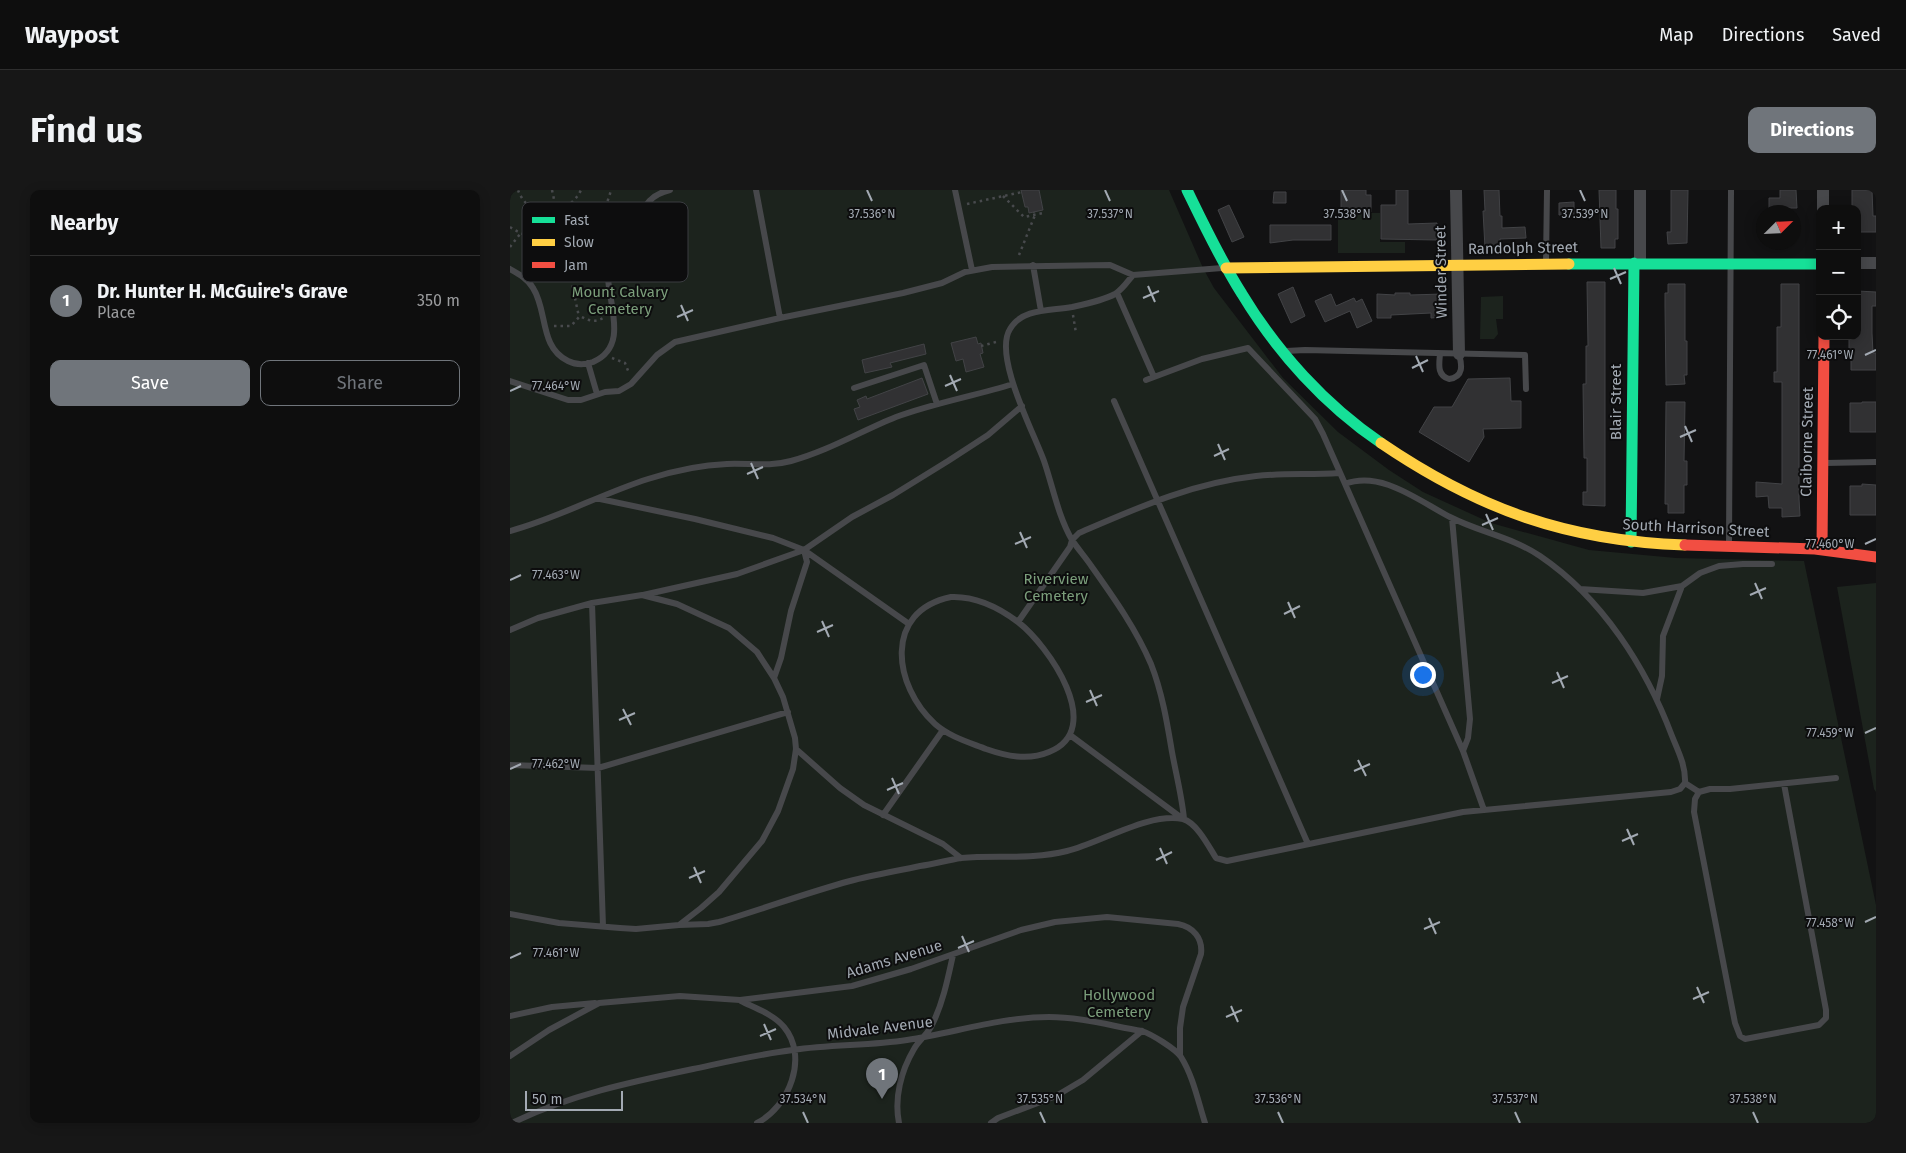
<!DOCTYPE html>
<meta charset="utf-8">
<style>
body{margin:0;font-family:"Fira Sans",sans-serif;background:#171717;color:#f1f3f6}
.controls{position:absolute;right:15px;top:15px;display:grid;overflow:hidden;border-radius:10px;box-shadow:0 2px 12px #0003}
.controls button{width:45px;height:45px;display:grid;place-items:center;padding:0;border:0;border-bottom:1px solid #2e2e2e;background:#0e0e0e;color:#f1f3f6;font:25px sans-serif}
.compass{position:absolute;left:1246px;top:15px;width:45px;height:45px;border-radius:50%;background:#0e0e0e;box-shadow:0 2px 12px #0003;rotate:66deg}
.scale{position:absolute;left:15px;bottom:12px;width:98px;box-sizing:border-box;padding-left:5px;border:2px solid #a3aab3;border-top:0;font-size:14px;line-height:18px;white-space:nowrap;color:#a3aab3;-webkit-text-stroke:4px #0d0d0e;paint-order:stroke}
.you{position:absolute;left:912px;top:484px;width:18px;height:18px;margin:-12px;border:4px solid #fff;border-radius:50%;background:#1a73e8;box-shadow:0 0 0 8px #1a73e833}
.badge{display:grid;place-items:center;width:32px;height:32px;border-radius:50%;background:#70757b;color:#fff;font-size:16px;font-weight:700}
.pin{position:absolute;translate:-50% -41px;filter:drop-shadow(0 1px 2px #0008)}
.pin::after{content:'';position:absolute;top:26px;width:18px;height:15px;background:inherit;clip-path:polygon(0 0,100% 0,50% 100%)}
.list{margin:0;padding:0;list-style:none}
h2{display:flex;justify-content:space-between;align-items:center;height:65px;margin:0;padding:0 20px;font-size:21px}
h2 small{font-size:16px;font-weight:400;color:#9b9c9e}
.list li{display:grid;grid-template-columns:32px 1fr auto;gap:15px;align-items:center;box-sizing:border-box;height:90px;padding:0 20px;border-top:1px solid #2e2e2e}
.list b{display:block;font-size:19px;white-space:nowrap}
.list p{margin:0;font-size:16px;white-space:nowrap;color:#9b9c9e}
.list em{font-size:16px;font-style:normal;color:#9b9c9e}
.actions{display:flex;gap:10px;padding:15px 20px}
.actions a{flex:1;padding:11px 0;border:1px solid #70757b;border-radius:10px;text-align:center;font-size:18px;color:#70757b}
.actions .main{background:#70757b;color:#fff}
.icon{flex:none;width:28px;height:28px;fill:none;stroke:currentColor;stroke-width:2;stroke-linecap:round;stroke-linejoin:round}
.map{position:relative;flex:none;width:1366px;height:933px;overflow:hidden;border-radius:10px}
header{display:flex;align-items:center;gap:30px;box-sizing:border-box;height:70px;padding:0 25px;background:#0e0e0e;border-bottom:1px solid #2e2e2e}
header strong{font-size:24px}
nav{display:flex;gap:28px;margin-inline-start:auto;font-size:18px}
.intro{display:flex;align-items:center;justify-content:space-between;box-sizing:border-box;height:120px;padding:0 30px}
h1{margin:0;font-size:35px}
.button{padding:12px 22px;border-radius:10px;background:#70757b;color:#fff;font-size:18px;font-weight:700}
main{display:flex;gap:30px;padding:0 30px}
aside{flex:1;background:#0e0e0e;border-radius:10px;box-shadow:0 2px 12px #0003}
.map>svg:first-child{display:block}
</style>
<header>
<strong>Waypost</strong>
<nav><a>Map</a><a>Directions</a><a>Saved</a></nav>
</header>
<div class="intro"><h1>Find us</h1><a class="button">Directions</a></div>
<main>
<aside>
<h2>Nearby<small></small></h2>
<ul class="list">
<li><span class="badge">1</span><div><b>Dr. Hunter H. McGuire's Grave</b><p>Place</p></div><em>350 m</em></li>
</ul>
<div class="actions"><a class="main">Save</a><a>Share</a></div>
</aside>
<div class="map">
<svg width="1366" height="933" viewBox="0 0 1366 933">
<rect width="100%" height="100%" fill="#121213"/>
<!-- green -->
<path fill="#1c231d" d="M 0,0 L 659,0 L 693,78 L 704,98 L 773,188 L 828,242 L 879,280 L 913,302 L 981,333 L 1079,360 L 1166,368 L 1294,371 L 1366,715 L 1366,933 L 0,933 Z
M 828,23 L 870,23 L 870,52 L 895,52 L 895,63 L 828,63 Z
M 993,106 L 993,129 L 986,129 L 988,144 L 984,149 L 970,149 L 971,107 Z
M 1366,393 L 1366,602 L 1364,599 L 1327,397 Z"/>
<!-- building -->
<path fill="#313133" stroke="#424346" d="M 511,0 L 529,0 L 533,20 L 519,23 L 518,17 L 515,17 Z
M 831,0 L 856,0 L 856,5 L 861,5 L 861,22 L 831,22 Z
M 886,0 L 898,0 L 898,34 L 927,33 L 927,50 L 871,49 L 871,15 L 886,15 Z
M 974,0 L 989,0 L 990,26 L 992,26 L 992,38 L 1015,37 L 1016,48 L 990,49 L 990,58 L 975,58 L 973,21 L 975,21 Z
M 1089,0 L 1106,0 L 1106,19 L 1108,19 L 1108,49 L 1105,49 L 1105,58 L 1091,58 Z
M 1161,0 L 1178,0 L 1177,53 L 1158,54 L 1157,42 L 1161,42 Z
M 1270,0 L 1286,0 L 1287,18 L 1259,18 L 1259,8 L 1270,8 Z
M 1342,0 L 1362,0 L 1363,26 L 1366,26 L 1366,42 L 1347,42 L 1347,19 L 1342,19 Z
M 764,2 L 776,2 L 776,13 L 763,13 Z
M 1064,12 L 1064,25 L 1049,25 L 1049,13 Z
M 719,15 L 734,47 L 722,52 L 708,20 Z
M 760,35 L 821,35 L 821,50 L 783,50 L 760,53 Z
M 1077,92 L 1095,92 L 1095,316 L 1073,315 L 1073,302 L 1077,302 L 1077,268 L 1074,268 L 1073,194 L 1076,194 L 1076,156 L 1078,156 Z
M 1158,94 L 1175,94 L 1175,151 L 1177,151 L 1177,185 L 1174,185 L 1175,194 L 1156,195 L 1155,116 L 1155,103 L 1158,103 Z
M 1271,94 L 1289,94 L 1289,309 L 1290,326 L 1272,327 L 1272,318 L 1259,318 L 1258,306 L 1246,307 L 1246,292 L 1272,294 L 1272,192 L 1264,192 L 1264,182 L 1267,182 L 1267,137 L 1271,137 Z
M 783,97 L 795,126 L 781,133 L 768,104 Z
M 1347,101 L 1366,102 L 1366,116 L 1362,116 L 1362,143 L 1363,163 L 1366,163 L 1366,180 L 1341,180 L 1341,161 L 1339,161 L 1339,147 L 1347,146 Z
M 885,103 L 900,103 L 900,105 L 933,104 L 934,127 L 921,128 L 921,123 L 881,125 L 881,128 L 867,128 L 867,104 L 885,105 Z
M 821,104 L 826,116 L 844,108 L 846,112 L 852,109 L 862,131 L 847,138 L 840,121 L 815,132 L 805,111 Z
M 466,147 L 468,154 L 471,153 L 473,163 L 470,164 L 474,177 L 456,182 L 453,169 L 446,171 L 441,153 Z
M 414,154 L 416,164 L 380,173 L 382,177 L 355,183 L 352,170 Z
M 412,188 L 418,204 L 348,230 L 344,219 L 350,217 L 347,210 L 356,206 L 357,209 Z
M 1000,188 L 1001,211 L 1011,211 L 1011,238 L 973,239 L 974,247 L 959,272 L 909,242 L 924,217 L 942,217 L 958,189 Z
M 1156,212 L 1175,212 L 1174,271 L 1177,271 L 1177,295 L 1174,295 L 1174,323 L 1158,323 L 1158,314 L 1155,314 Z
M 1352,212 L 1366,212 L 1366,242 L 1340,242 L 1340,213 L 1352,213 Z
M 1352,294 L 1366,295 L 1366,325 L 1340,325 L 1340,296 L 1352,296 Z"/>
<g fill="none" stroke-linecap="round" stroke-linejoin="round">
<!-- path -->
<path stroke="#484a4d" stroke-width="2.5" stroke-dasharray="2.5 4" stroke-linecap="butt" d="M 8,0 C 19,31 58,27 71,0
M 42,0 L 69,127
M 493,6 L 514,27 L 533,23
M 457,14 L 512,2
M 93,22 L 113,37
M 0,37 C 40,64 89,49 101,0
M 0,57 L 10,44
M 509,65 L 525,25 L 524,22
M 563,125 L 566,143
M 44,136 L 61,136 L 70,126 C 79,131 85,133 95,127
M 471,156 L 486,152
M 102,168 L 115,173 L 119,183"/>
<!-- lane -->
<path stroke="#47484b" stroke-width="6" d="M 246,0 L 270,128
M 445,0 L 462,80
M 1036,73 L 1037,0
M 523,75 L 531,121
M 0,79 C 9,84 18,89 23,98 C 38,121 29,157 58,171 C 66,175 75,175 83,172 C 124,154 92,104 99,74 C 103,59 117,49 124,36 C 134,18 138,5 160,0
M 623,85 C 618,91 612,100 605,104 C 592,111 576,114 562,117 C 541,121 512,118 500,139 C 483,166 524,243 534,271 C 543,297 548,326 562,350 C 568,359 576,368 582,377 C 604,408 626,439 641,474 C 652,502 657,532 662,562 C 666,584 672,607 674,629
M 607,103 L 644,187
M 776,161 L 795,160 L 1015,165 L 1016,199
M 930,164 C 929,175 927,185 939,189 C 954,187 952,175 949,164
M 78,173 L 87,204
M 636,190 L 692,169 L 738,158 L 805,229 L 813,244 L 953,561 L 974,620
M 0,191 L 58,210 L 71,210 L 95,202 L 109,201 L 121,194 L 147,165 L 165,152 L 270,128 L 393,103 L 432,93 L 455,82 L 482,77 L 600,75 L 623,85 L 712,78
M 344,198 L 414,175 L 427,214
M 604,211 L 798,654
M 1315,273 L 1366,272
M 90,309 L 185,329 L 263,348 L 294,360 L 399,434
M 942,328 L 960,529 L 958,548 L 953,561
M 0,341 C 48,328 91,304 138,289 C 163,281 191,275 217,274 C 239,273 259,277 281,271 C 318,261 351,241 386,227 C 424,213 464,206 503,194
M 1219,354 L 1221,0
M 1070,399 L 1133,403 L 1172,396 L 1190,383 L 1209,376 L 1233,374 L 1262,374
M 133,405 L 227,384 L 294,360 L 342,327 L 383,305 L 438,271 L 478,245 L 512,216
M 441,407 C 465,406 488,417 508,432 C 538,455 597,539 539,562 C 518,571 496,566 476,559 C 458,552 440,547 425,534 C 383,496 373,421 441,407 Z
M 508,432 L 560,357 L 562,350 L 569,343 C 627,318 682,293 746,286 C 773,283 802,285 829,283
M 0,440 L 28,428 L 82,413
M 264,488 L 271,468 L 281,421 L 297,372 L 294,360
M 1147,509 L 1152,486 L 1153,446 L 1172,396
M 560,545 L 673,629
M 286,559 L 330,598 L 354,615 L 433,654 L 451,668
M 0,575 L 88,578 L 278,522
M 1175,593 L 1189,602
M 1274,594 L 1316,820 L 1316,828 L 1309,835 L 1235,849 L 1230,846 L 1225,833 L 1184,622 L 1185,609 L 1189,602 L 1200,599 L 1220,599 L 1326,588
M 373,625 L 433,540
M 0,724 L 49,733 L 110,738 L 126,739 L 169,735 L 191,718 L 209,702 L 252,651 L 268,621 L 283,579 L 286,559 L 285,548 L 273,507 L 264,488 L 247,462 L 219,438 L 167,414 L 132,405 L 82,413 L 93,736
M 169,735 L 198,734 L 209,732 C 253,719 296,703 340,691 C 363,685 387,681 410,676 C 424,674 438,670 451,668 C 487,665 521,670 557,661 C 590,653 639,622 673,629 C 687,633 699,657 706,668 L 717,671 L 953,622 L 1161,602 L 1170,599 L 1175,593 C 1176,576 1168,561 1162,546 C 1136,477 1092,408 1030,366 C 1002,347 969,342 940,327 C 909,311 871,280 835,294
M 231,811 C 245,818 263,824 274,837 C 299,867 279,917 247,933
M 0,826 L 42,817 L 85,813
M 0,866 L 39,840 L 89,813 L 170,806 L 230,810 L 342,796 L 401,779 L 511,740 L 545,732 L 597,727 L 668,734 C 683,737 693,748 691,764 L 673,817 L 670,838 L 670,865
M 2,933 C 59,905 121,892 183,879 C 216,872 250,864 283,860 C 321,854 359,856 397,850 C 444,843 490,827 539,827 C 570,827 602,836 632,841 C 641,844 666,859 671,867 C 683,886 688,911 695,933
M 389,933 C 384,908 391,881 404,859 C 409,850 418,844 422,835 C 433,813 438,788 443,765
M 481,933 L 488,928 L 546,906 L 573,890 L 632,841"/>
<!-- street -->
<path stroke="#47484b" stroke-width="12" d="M 946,0 L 949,164
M 1130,0 L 1130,73
M 1313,0 L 1313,19
M 1347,73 L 1366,73"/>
<!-- fast -->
<path stroke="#16e098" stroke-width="11" d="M 677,0 C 694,35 711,71 732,104 C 767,162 815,215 871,253
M 1059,74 L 1310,74
M 1121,352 L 1124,73"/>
<!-- slow -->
<path stroke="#ffcf43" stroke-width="11" d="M 716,78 L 1059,74
M 871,253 C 968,319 1057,351 1175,355"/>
<!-- jam -->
<path stroke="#f24e42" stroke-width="11" d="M 1175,355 L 1305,359 L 1366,367
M 1312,358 L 1314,146"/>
</g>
<!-- ticks -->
<path fill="none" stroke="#a3aab3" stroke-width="2" d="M 357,0 L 362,11M 595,0 L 600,11M 832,0 L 837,11M 1070,0 L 1075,11M 1104,78 L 1111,94M 1100,89 L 1116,82M 638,96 L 645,112M 633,108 L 649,101M 171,115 L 178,131M 167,127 L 183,120M 1355,165 L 1366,160M 906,166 L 913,182M 902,178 L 918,170M 440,185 L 447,201M 435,196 L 451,189M 0,201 L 11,196M 1175,236 L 1182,252M 1170,247 L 1186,240M 708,254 L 715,270M 704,266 L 719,259M 241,273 L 248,289M 237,284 L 253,277M 976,324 L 983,340M 972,335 L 988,328M 510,342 L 517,358M 505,354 L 521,347M 1355,354 L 1366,349M 0,390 L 11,385M 1245,393 L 1252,409M 1240,405 L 1256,398M 778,412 L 785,428M 774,424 L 790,416M 312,431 L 319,447M 307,442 L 323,435M 1047,482 L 1054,498M 1042,493 L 1058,486M 580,500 L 587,516M 576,512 L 592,505M 113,519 L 121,535M 109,530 L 125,523M 1355,543 L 1366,538M 848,570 L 856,586M 0,579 L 11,574M 844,581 L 860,574M 382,588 L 389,604M 377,600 L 393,593M 1117,639 L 1124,655M 1112,651 L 1128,644M 650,658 L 657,674M 646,670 L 662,662M 184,677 L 191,693M 179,688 L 195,681M 919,728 L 926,744M 1355,732 L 1366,727M 914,739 L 930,732M 452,746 L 459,762M 448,758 L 464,751M 0,768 L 11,763M 1187,797 L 1194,813M 1183,809 L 1199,802M 721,816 L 728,832M 716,827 L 732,820M 254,834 L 261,850M 250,846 L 266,839M 293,922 L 298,933M 530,922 L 535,933M 768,922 L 773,933M 1005,922 L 1010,933M 1243,922 L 1248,933"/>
<g text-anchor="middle" stroke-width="4" stroke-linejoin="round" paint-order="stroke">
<!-- street labels -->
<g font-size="15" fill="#a3aab3" stroke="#0d0d0e">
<text transform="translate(1013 58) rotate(-1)" y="5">Randolph Street</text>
<text transform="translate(931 82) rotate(-91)" y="5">Winder Street</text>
<text transform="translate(1106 212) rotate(-90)" y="5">Blair Street</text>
<text transform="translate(1297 252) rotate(-89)" y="5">Claiborne Street</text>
<text transform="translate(1186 338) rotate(3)" y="5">South Harrison Street</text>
<text transform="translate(384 769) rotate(-17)" y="5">Adams Avenue</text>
<text transform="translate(370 838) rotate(-7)" y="5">Midvale Avenue</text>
</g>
<!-- park labels -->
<g font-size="15" fill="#7b9e7b" stroke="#0d0d0e">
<text x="110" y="107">Mount Calvary<tspan x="110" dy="17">Cemetery</tspan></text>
<text x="546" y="394">Riverview<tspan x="546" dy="17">Cemetery</tspan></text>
<text x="609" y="810">Hollywood<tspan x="609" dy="17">Cemetery</tspan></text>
</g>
</g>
<!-- legend -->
<rect x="12" y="12" width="166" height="80" rx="8" fill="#0d0d0e" stroke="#3a3c40" stroke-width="1"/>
<rect x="22" y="27" width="23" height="6" fill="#16e098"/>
<rect x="22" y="49" width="23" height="7" fill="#ffcf43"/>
<rect x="22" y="72" width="23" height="6" fill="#f24e42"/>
<g font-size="14" fill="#a3aab3">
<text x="54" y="35">Fast</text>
<text x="54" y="57">Slow</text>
<text x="54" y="80">Jam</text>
</g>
<g font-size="12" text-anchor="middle" fill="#a3aab3" stroke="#0d0d0e" stroke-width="4" stroke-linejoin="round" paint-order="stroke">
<text x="362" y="28">37.536°N</text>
<text x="600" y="28">37.537°N</text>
<text x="837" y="28">37.538°N</text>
<text x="1075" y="28">37.539°N</text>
<text x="1320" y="169">77.461°W</text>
<text x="46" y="200">77.464°W</text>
<text x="1320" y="358">77.460°W</text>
<text x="46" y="389">77.463°W</text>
<text x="1320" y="547">77.459°W</text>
<text x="46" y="578">77.462°W</text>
<text x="1320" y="737">77.458°W</text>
<text x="46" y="767">77.461°W</text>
<text x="293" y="913">37.534°N</text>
<text x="530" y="913">37.535°N</text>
<text x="768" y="913">37.536°N</text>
<text x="1005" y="913">37.537°N</text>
<text x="1243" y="913">37.538°N</text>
</g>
</svg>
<div class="controls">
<button>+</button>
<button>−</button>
<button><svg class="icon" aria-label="locate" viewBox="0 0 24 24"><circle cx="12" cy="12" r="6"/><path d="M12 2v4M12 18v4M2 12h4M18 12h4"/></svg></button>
</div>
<svg class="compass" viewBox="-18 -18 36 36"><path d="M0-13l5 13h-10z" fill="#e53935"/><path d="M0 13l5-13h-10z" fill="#9b9c9e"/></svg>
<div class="scale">50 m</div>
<div class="you"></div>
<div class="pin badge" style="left:372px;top:909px">1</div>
</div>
</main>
